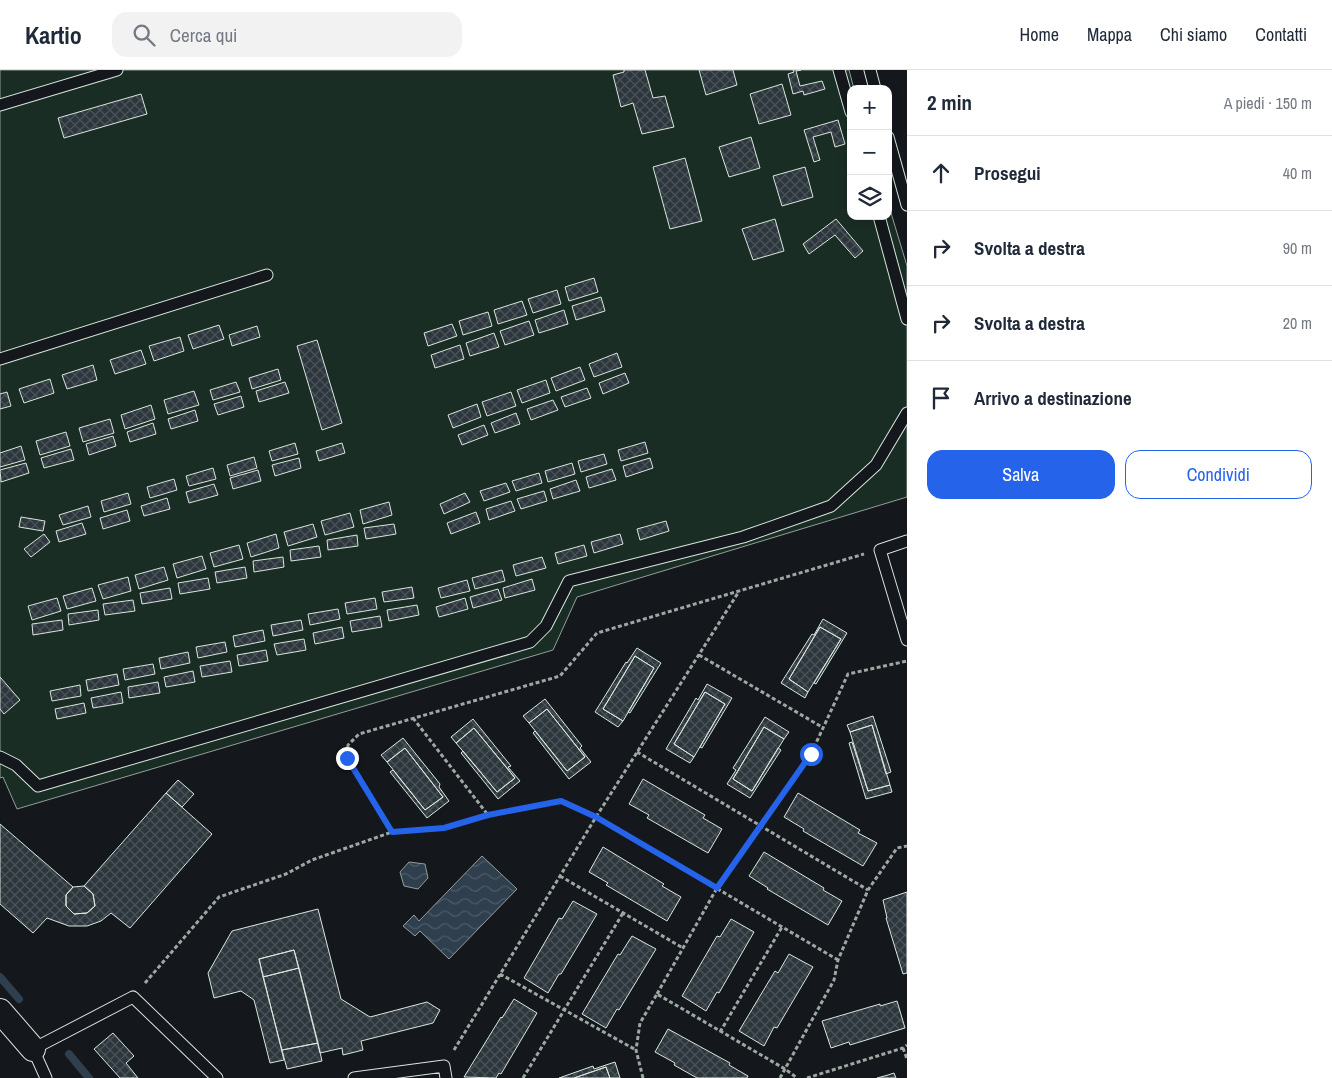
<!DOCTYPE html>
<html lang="it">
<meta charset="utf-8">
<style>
body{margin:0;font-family:"Archivo Narrow",sans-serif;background:#f2f2f3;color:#1f2937}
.controls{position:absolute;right:15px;top:15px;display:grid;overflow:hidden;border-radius:10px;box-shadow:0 2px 8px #0003}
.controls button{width:45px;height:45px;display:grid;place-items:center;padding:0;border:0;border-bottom:1px solid #e0e1e3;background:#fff;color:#1f2937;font:25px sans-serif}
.stop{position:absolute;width:15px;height:15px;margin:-11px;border:4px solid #2563eb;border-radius:50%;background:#fff}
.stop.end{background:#2563eb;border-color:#fff;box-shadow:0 1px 5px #0008}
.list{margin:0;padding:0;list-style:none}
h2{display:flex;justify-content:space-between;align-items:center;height:65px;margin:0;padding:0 20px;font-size:21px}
h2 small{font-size:16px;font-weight:400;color:#747a83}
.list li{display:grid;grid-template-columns:32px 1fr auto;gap:15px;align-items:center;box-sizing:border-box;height:75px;padding:0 20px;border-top:1px solid #e0e1e3}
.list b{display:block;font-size:19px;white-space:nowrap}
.list em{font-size:16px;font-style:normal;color:#747a83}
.actions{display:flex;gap:10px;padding:15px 20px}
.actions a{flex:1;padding:11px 0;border:1px solid #2563eb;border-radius:15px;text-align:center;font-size:18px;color:#2563eb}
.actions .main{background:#2563eb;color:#fff}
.icon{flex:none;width:28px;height:28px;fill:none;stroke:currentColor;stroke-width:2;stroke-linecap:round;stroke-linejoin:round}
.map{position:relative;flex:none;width:907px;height:1008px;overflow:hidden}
header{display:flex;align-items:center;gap:30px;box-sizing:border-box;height:70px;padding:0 25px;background:#fff;border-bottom:1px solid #e0e1e3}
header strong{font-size:24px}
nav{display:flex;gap:28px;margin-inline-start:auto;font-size:18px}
.search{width:350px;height:45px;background:#f2f2f3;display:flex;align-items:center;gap:12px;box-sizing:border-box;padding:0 18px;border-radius:15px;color:#747a83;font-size:19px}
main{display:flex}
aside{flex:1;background:#fff}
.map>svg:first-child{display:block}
</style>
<header>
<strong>Kartio</strong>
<div class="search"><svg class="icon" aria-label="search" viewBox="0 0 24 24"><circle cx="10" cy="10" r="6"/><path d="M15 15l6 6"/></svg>Cerca qui</div>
<nav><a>Home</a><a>Mappa</a><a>Chi siamo</a><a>Contatti</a></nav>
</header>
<main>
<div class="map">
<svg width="907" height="1008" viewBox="0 0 907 1008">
<defs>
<pattern id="water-waves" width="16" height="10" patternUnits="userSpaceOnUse" patternTransform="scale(1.25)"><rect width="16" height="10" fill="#2f3f4d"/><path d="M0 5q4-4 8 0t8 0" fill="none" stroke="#4c5b66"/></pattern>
<pattern id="building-cross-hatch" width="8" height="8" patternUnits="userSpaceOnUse" patternTransform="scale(1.25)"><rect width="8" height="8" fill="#2c363c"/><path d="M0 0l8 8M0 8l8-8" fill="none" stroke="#4a5358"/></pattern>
</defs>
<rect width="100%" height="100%" fill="#14181c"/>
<!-- green -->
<path fill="#1a2d24" stroke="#939e99" d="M 0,0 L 849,0 L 854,19 L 851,19 L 851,146 L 888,146 L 888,133 L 907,196 L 907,427 L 577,527 L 553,580 L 17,739 L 3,707 L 0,708 Z"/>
<!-- water -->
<path fill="url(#water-waves)" stroke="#939e99" d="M 482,786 L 517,819 L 449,889 L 420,861 L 415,866 L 403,856 L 414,845 L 419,851 Z
M 409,792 L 425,794 L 428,808 L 418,819 L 404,816 L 400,802 Z"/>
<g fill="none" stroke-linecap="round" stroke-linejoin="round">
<!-- stream -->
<path stroke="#2f3f4d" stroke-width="8" d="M 0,907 L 19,929
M 69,984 L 89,1008"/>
</g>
<!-- building -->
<path fill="url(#building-cross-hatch)" stroke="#d8e6dc" d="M 624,0 L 645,0 L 653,28 L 665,26 L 674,57 L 642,64 L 633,33 L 621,37 L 613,5 L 624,2 Z
M 699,0 L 733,0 L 737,15 L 706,25 Z
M 793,0 L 801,0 L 796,1 L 800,16 L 822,11 L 825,19 L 804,25 L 803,21 L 793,24 L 788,4 L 794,2 Z
M 782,14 L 791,45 L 759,54 L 750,24 Z
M 141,24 L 147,44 L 64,68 L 58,48 Z
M 838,50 L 845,74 L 835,77 L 831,62 L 813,67 L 820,90 L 814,92 L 804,60 Z
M 751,67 L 760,98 L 729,107 L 719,77 Z
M 685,88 L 702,151 L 670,159 L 653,97 Z
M 805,97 L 813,127 L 782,136 L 773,106 Z
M 775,149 L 784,181 L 753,190 L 742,159 Z
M 836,149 L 863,181 L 855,188 L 835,165 L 809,184 L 803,174 Z
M 594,208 L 598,222 L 569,231 L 565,217 Z
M 557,220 L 561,234 L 533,243 L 528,229 Z
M 601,227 L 605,241 L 576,250 L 572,236 Z
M 522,231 L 527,245 L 498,254 L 494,240 Z
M 564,240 L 568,254 L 539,263 L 535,250 Z
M 488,242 L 492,256 L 463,265 L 459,251 Z
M 529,251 L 534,265 L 505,275 L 500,261 Z
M 452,254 L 457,266 L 428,276 L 424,263 Z
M 219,255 L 224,269 L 193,279 L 188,265 Z
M 257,256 L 260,267 L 232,276 L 229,265 Z
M 494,263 L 499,277 L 470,286 L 466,273 Z
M 180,267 L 184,281 L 154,291 L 149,276 Z
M 317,270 L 342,353 L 322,360 L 297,276 Z
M 460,275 L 464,289 L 435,298 L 431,285 Z
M 141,280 L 146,294 L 115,304 L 110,290 Z
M 617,283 L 622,297 L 594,307 L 589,294 Z
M 93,295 L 97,310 L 67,319 L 62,305 Z
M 580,297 L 585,310 L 556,321 L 551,308 Z
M 278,299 L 281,310 L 252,319 L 249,308 Z
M 625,303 L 629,313 L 603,324 L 599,313 Z
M 50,309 L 54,323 L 24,333 L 19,319 Z
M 546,310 L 550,323 L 522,333 L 517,320 Z
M 236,312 L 240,322 L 213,330 L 210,320 Z
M 285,312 L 289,323 L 259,332 L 256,321 Z
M 587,318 L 591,328 L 565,337 L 561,327 Z
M 194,321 L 199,335 L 168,344 L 164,330 Z
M 7,322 L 11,336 L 0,339 L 0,324 Z
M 511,322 L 516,336 L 487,346 L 482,332 Z
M 241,326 L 244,337 L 218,345 L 214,334 Z
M 553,330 L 558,340 L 531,350 L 527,339 Z
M 477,334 L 481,347 L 453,358 L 448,345 Z
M 151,335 L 155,349 L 125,359 L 121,345 Z
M 195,340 L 198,351 L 171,359 L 168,349 Z
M 516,343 L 520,354 L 495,363 L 491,353 Z
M 110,349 L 114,363 L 83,372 L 79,358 Z
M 153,353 L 156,364 L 130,372 L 127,362 Z
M 484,355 L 488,365 L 462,375 L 458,365 Z
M 66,362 L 70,376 L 40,385 L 36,371 Z
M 113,366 L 116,376 L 89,385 L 86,374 Z
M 645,372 L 648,383 L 621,391 L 618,380 Z
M 295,373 L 298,384 L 272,391 L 269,381 Z
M 342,373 L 345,383 L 319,391 L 316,381 Z
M 21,376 L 25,390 L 0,397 L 0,383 Z
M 71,379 L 74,390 L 44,398 L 41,388 Z
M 604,384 L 607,394 L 581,402 L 578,391 Z
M 254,387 L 257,398 L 230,406 L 227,395 Z
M 299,388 L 301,398 L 275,406 L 272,395 Z
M 650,388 L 653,398 L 626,407 L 623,396 Z
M 26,393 L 29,403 L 1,412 L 0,400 Z
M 572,393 L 575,404 L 548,412 L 545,401 Z
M 213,398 L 216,409 L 189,416 L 186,406 Z
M 612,399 L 616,410 L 589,418 L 586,407 Z
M 258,400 L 261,411 L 233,419 L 230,408 Z
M 539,403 L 542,413 L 516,421 L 512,411 Z
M 174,409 L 177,420 L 150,428 L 147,417 Z
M 576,410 L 580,421 L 553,429 L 550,419 Z
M 506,413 L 510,422 L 484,431 L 480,421 Z
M 214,414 L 218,425 L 189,433 L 186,422 Z
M 544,421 L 547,431 L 521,439 L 517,429 Z
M 128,423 L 131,434 L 104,442 L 101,431 Z
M 465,423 L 470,432 L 444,444 L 440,434 Z
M 167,428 L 170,439 L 144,446 L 141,436 Z
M 511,431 L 515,441 L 489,450 L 486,439 Z
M 389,432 L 392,445 L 363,454 L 360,440 Z
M 88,436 L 91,447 L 63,455 L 59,445 Z
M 127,440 L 130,451 L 103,459 L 100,448 Z
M 476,442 L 480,453 L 451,464 L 447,453 Z
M 350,443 L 354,457 L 325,465 L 321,451 Z
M 21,447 L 45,451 L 43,461 L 19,457 Z
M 666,451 L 669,461 L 640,470 L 637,459 Z
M 82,453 L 86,464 L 59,472 L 56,461 Z
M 313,454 L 317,467 L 288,476 L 284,462 Z
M 394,454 L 396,464 L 366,469 L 364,458 Z
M 44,464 L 50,472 L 31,487 L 24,479 Z
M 276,464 L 279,478 L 251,487 L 247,473 Z
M 620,464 L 623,474 L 594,483 L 591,472 Z
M 357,465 L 358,476 L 328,480 L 327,470 Z
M 239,475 L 243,489 L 214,497 L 210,483 Z
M 584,475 L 587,486 L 558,494 L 555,483 Z
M 319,476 L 321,487 L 291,491 L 290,480 Z
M 202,486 L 206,499 L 177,508 L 173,494 Z
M 283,487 L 284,497 L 254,502 L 253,491 Z
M 542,487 L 546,498 L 516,506 L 513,495 Z
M 164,497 L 168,510 L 139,519 L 135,505 Z
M 245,497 L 247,508 L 217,513 L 215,502 Z
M 502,500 L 505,511 L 475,519 L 472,508 Z
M 128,507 L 131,521 L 103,529 L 98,515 Z
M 208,508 L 210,519 L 180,524 L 178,513 Z
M 532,509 L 535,520 L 505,528 L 503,518 Z
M 467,510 L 470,521 L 441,528 L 438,518 Z
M 412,517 L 414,528 L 384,532 L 382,522 Z
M 92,518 L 96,531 L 67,539 L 63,526 Z
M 170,518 L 172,529 L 142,534 L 140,523 Z
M 498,519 L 502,530 L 473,538 L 470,527 Z
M 57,528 L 61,541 L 32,550 L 28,536 Z
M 375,528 L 377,539 L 347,544 L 345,533 Z
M 465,528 L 468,539 L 439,547 L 436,537 Z
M 133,530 L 135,541 L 105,545 L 103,534 Z
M 417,535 L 419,545 L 389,551 L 387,540 Z
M 338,539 L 340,549 L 310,555 L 308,544 Z
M 98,540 L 99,550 L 69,555 L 68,544 Z
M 380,546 L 382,557 L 352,562 L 350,551 Z
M 823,549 L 847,563 L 816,614 L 814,613 L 841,569 L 820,557 L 789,609 L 808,622 L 805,628 L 781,613 L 812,564 L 814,565 Z
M 62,550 L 63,560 L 33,565 L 32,554 Z
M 301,550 L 303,560 L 273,566 L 271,555 Z
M 342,557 L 344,568 L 315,574 L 313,563 Z
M 820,557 L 841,569 L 808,622 L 789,609 Z
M 263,560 L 265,571 L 235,577 L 233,566 Z
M 304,569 L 306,580 L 277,585 L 274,574 Z
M 225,572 L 227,582 L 198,588 L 196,577 Z
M 637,578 L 661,593 L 630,643 L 628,642 L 654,598 L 635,586 L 603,639 L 623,651 L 618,657 L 595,642 L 626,592 L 627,593 Z
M 266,580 L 268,591 L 239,596 L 237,585 Z
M 188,582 L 190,593 L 161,599 L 159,588 Z
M 635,586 L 654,598 L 623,651 L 603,639 Z
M 230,591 L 232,602 L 202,607 L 200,596 Z
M 153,594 L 155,604 L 125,610 L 123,599 Z
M 193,601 L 195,612 L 166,617 L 164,607 Z
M 117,604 L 119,615 L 88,621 L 86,610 Z
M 0,607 L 20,630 L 4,644 L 0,639 Z
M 158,612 L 160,623 L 129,628 L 128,617 Z
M 707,614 L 732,628 L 702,678 L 700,677 L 725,634 L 705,622 L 674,674 L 694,687 L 690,693 L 666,679 L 696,628 L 698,630 Z
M 80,615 L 81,626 L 52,631 L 50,621 Z
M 121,622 L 123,633 L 93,638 L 91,628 Z
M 705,622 L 725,634 L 694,687 L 674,674 Z
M 545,629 L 582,676 L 580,678 L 591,692 L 569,709 L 533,663 L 535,661 L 567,701 L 585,687 L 547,639 L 529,653 L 523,646 Z
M 84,633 L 86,643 L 57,649 L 55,639 Z
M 547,639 L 585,687 L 567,701 L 529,653 Z
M 873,646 L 891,702 L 886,704 L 872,655 L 850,662 L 847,655 Z
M 765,647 L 789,662 L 784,669 L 764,657 L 733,709 L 752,721 L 778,678 L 781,680 L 750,728 L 727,714 L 736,700 L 733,698 Z
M 473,649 L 511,696 L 508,697 L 520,711 L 498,729 L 461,683 L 463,681 L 497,722 L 515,708 L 474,658 L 456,673 L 451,667 Z
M 872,655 L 890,715 L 868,721 L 850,662 Z
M 764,657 L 784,669 L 752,721 L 733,709 Z
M 474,658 L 515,708 L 497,722 L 456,673 Z
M 403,668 L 440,714 L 439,717 L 449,731 L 427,748 L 390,702 L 393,700 L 425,740 L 443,727 L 405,678 L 387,692 L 381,685 Z
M 852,672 L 868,721 L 890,715 L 892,722 L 866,729 L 849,673 Z
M 405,678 L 443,727 L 425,740 L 387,692 Z
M 643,709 L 705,745 L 703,748 L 722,759 L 708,783 L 647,748 L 649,745 L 629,734 Z
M 178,710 L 194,724 L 182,737 L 166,723 Z
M 166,723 L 212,764 L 130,858 L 111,843 L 101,851 L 87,856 L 69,856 L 47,848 L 33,863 L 0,834 L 0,754 L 73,817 L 66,825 L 66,836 L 74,844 L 87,843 L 95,836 L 93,824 L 84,816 Z
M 798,723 L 860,760 L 858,763 L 877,773 L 863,796 L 803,761 L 804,759 L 784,747 Z
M 603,777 L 664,814 L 662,816 L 681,827 L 667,851 L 606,815 L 608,813 L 589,802 Z
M 764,782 L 824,818 L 823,820 L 842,831 L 828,855 L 767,819 L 768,818 L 749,806 Z
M 84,816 L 93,824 L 95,836 L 87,843 L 74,844 L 66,836 L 66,825 L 73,817 Z
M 907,822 L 907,903 L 903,904 L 886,848 L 887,848 L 883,830 Z
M 573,831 L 597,844 L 561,904 L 559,904 L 548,923 L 524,908 L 559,848 L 562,849 Z
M 318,839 L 341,929 L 370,947 L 427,932 L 440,940 L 433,953 L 361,971 L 363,980 L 343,985 L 342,978 L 320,983 L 294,880 L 259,889 L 284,990 L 270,993 L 254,930 L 241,921 L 214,928 L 208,903 L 232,861 Z
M 731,849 L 754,862 L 719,923 L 717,922 L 706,941 L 682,926 L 717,866 L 720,867 Z
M 632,866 L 656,879 L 619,940 L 617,939 L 606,958 L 582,944 L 618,884 L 620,885 Z
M 294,880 L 299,898 L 263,907 L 259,889 Z
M 789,884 L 813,897 L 777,958 L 774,957 L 764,976 L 739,961 L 775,901 L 778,903 Z
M 299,898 L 318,973 L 282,980 L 263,907 Z
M 514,929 L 537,943 L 501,1004 L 499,1003 L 496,1008 L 464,1007 L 501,947 L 502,948 Z
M 897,931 L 905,958 L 850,975 L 849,972 L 831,978 L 822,951 L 880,934 L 880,936 Z
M 668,959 L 730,993 L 729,995 L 748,1006 L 747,1008 L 697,1008 L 674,995 L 675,993 L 655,982 Z
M 113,963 L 134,986 L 126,993 L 138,1008 L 120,1008 L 94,979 Z
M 318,973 L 322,991 L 287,999 L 282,980 Z
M 615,992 L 620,1008 L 610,1008 L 606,997 L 574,1008 L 559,1008 L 593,996 L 594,999 Z
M 606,997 L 610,1008 L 574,1008 Z
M 894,1003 L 896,1008 L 877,1008 L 888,1005 Z"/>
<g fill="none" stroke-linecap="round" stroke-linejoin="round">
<!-- service casing -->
<g stroke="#d8e6dc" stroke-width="13">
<path id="service" d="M 839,0 L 851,42
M 870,0 L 875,19
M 0,35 L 117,0
M 888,67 L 907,135
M 879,146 L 907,249
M 0,289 L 267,205
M 907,471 L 880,480 L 907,570
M 0,687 L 16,695 L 38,716 L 530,572 L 546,556 L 569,511 L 743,467 L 831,436 L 876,395 L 907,343
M 46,1008 L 33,979 L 133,927 L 217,1008
M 354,1008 L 444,996 L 446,1008"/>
</g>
<!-- minor casing -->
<g stroke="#d8e6dc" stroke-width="26">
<path id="minor" d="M 0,941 L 33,979"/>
</g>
<!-- path -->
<path stroke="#9da8a2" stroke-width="3" stroke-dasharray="4 2.5" stroke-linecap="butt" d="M 699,585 L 822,657
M 413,648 L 488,745
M 637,682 L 868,820
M 392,762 L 347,688 L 348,675 L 359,664 L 560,606 L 597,563 L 864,484
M 560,806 L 683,878
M 500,904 L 636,980
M 145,913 L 219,827 L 286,804 L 312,790 L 392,762 L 444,757 L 488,745 L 561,731 L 596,747 L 838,890
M 657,924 L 717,818 L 811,684 L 848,604 L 907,591
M 720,962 L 782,857
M 903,978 L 907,989
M 454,980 L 596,747 L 738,523
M 523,1008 L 623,843
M 643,1008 L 636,980 L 640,953 L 657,924 L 785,999 L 797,1008
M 780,1008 L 834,910 L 838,890 L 868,820 L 897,778 L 907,776
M 807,1008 L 903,978 L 907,975"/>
<!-- service -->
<use href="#service" stroke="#14181c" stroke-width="11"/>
<!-- minor -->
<use href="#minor" stroke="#14181c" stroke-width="24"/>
</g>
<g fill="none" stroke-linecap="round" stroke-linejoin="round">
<!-- route -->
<path stroke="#2563eb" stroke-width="6" d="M 347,688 L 392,762 L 444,758 L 488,745 L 561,731 L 596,747 L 717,818 L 811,684"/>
</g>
</svg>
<div class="controls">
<button>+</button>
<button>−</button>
<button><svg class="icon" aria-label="layers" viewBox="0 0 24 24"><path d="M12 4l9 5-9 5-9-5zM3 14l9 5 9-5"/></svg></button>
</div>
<div class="stop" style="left:811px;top:684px"></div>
<div class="stop end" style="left:347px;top:688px"></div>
</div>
<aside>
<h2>2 min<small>A piedi · 150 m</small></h2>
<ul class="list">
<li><svg class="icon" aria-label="ahead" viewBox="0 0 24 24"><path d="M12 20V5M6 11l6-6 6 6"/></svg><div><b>Prosegui</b></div><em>40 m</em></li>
<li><svg class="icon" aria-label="right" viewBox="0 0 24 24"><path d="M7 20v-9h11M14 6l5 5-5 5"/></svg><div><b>Svolta a destra</b></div><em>90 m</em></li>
<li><svg class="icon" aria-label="right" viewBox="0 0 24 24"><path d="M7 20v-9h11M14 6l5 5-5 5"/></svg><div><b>Svolta a destra</b></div><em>20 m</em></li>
<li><svg class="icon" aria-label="arrive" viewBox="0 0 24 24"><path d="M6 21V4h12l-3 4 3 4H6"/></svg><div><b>Arrivo a destinazione</b></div></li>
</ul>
<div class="actions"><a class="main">Salva</a><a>Condividi</a></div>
</aside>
</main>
